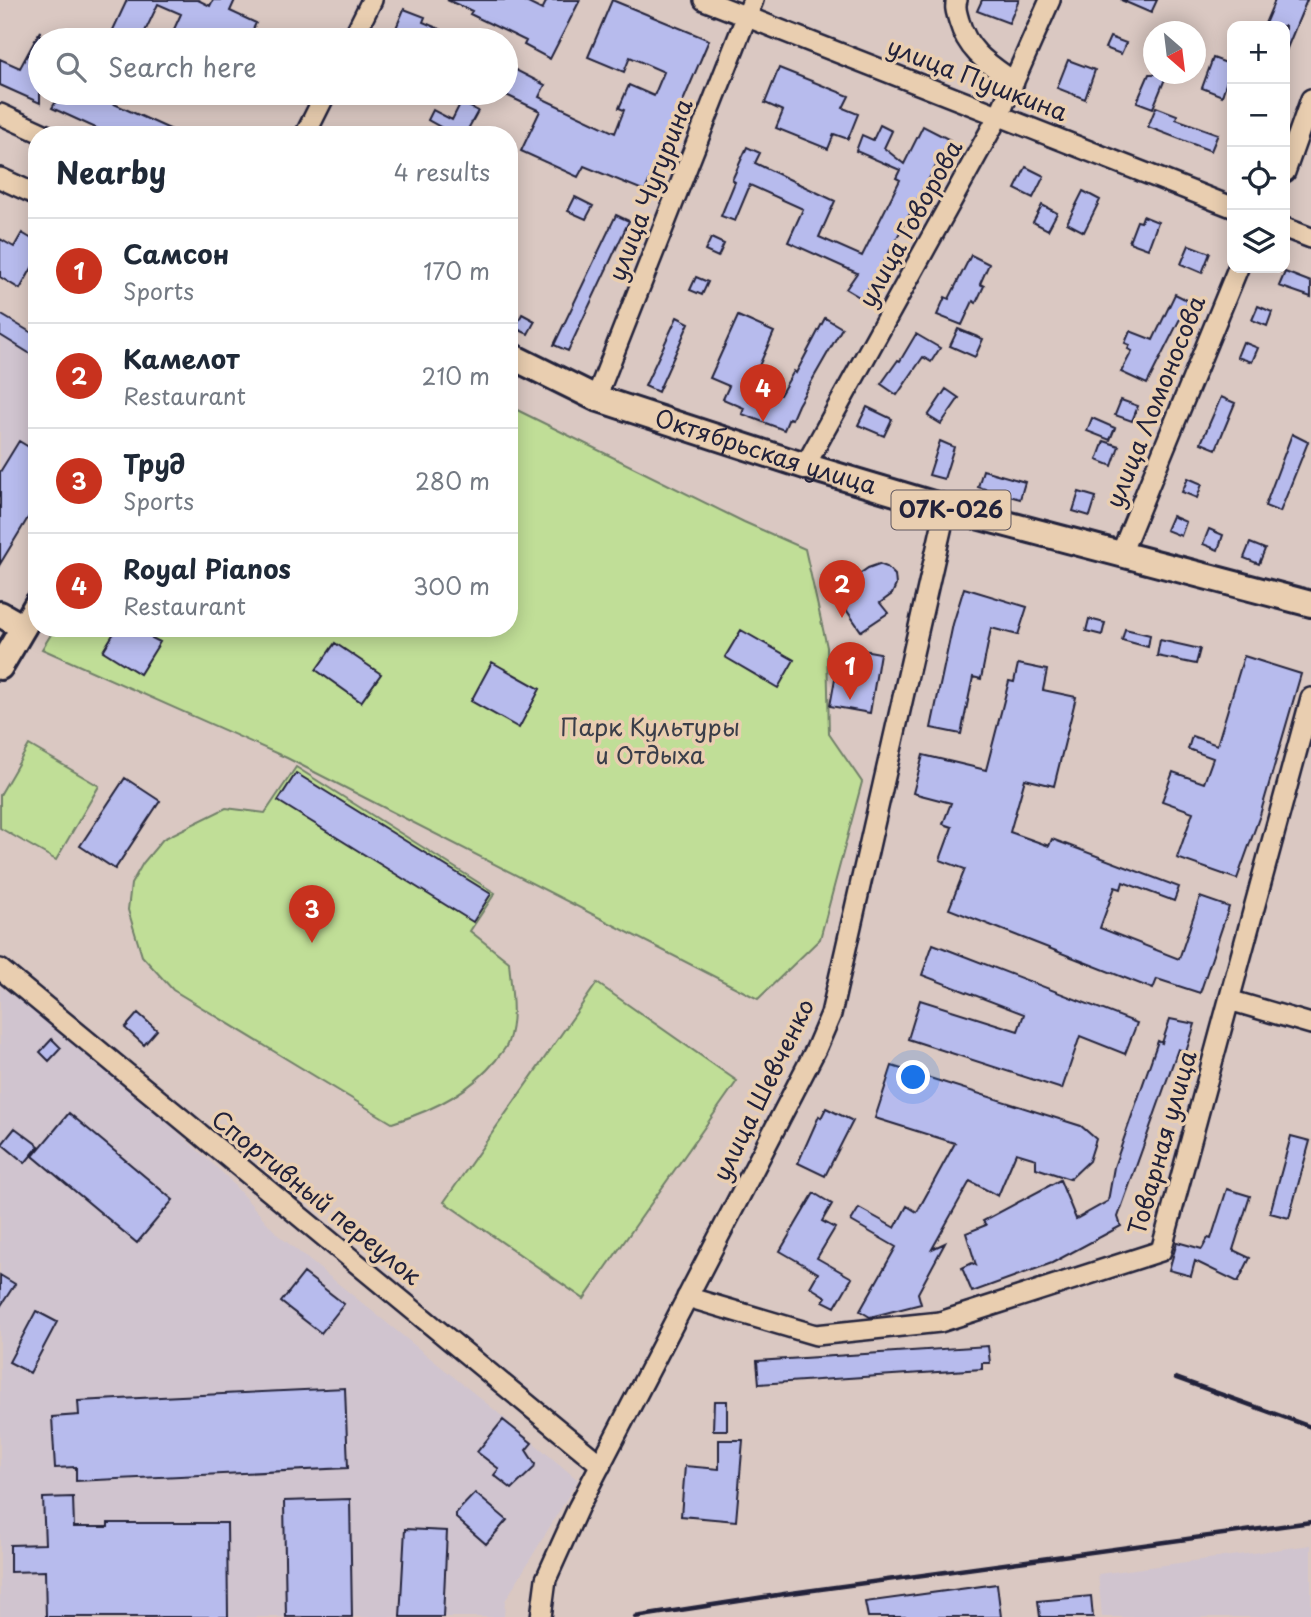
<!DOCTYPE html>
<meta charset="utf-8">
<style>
body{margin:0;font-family:"Playpen Sans",sans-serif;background:#f6f6f7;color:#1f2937}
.controls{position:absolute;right:21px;top:21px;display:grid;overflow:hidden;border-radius:14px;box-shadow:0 4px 18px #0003}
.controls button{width:63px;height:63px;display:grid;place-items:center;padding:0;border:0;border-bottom:2px solid #e0e1e3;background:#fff;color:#1f2937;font:35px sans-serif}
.compass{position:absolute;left:1143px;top:21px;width:63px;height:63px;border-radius:50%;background:#fff;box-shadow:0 4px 18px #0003;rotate:152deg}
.you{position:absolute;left:914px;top:1078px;width:24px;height:24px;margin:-18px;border:5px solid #fff;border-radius:50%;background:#1a73e8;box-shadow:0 0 0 10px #1a73e833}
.badge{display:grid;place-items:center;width:46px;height:46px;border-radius:50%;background:#c8321e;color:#fff;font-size:23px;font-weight:700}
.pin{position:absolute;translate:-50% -58px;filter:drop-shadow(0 2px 4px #0008)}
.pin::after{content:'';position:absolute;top:37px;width:24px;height:21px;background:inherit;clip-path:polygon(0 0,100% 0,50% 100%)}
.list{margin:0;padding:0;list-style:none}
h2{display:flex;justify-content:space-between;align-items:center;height:91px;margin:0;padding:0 28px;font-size:30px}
h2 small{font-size:23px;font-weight:400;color:#747a83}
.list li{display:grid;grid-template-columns:46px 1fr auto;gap:21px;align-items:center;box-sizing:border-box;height:105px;padding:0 28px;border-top:2px solid #e0e1e3}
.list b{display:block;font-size:26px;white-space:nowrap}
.list p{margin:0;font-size:23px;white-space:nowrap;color:#747a83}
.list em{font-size:23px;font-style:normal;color:#747a83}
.icon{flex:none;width:38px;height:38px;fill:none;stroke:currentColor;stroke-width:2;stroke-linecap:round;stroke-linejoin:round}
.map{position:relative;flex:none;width:1311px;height:1617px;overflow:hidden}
.search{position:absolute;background:#fff;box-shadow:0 4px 18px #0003;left:28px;top:28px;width:490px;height:77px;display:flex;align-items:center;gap:18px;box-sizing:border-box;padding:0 24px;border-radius:38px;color:#747a83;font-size:26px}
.panel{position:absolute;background:#fff;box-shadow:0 4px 18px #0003;left:28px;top:126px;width:490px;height:511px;border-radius:28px}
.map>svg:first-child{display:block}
</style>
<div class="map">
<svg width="1311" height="1617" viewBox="0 0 1311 1617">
<rect width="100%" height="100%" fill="#dac8c2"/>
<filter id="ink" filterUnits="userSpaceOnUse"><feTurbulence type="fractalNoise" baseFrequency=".0143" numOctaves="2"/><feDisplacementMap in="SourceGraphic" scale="14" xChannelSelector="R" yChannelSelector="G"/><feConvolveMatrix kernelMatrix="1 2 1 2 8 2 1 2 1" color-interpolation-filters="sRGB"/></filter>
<g filter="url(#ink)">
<!-- built -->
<path fill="#d0c4cf" d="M 0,332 L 37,354 L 37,498 L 0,559 Z
M 0,986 L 80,1043 L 226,1176 L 278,1235 L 491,1407 L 578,1480 L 505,1601 L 504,1617 L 0,1617 Z
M 1311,1545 L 1311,1617 L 1102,1617 L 1098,1574 Z"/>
<!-- green -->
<path fill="#c0de97" stroke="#718069" stroke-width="2" d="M 509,406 L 744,522 L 805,549 L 827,647 L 829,734 L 862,782 L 820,939 L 758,999 L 287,758 L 42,649 L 55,628 L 509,628 Z
M 29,745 L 99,786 L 56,860 L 0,828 L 0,795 Z
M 296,767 L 495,893 L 470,931 L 509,962 C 511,988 517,1017 508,1042 C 506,1049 500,1054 496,1060 C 469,1093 432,1111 392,1123 L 173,990 L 142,956 L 128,910 L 131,884 L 143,863 L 163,839 L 226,808 L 265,813 Z
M 597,983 L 737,1081 L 584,1299 L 444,1202 Z"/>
<!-- building -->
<path fill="#b7bbed" stroke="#22223b" stroke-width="2" d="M 127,0 L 198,0 L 210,6 L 213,0 L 235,0 L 230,11 L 256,23 L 248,40 L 215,40 L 206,36 L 205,40 L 169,40 L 181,14 L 158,4 L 141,40 L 131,40 L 112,32 Z
M 447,0 L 522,0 L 542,10 L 547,0 L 580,0 L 550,59 L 524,45 L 526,41 L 470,14 L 472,11 Z
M 612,0 L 709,40 L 645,191 L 584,166 L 578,177 L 521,151 L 540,111 L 502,93 L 506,93 L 506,85 L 514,69 L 545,85 L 539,97 L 615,133 L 624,110 L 619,108 L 629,85 L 654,96 L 664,72 L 630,57 L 624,72 L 588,57 Z
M 982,0 L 1019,0 L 1009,23 L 977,11 Z
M 1121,0 L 1157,0 L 1151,13 Z
M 1275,0 L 1307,0 L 1285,53 L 1285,26 L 1264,26 Z
M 404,9 L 425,17 L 423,22 L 442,30 L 438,40 L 391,40 Z
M 40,31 L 40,103 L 0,85 L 0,59 L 20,68 Z
M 1110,37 L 1126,43 L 1121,54 L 1105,48 Z
M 1213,58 L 1232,65 L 1222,96 L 1202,88 Z
M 1068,60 L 1095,70 L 1085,99 L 1057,88 Z
M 779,68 L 849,96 L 843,108 L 858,114 L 848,139 L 834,134 L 828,149 L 776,128 L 783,111 L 765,103 Z
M 1149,74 L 1167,74 L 1153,108 L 1137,102 Z
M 61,93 L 90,93 L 183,135 L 111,135 L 52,108 Z
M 461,102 L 478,111 L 468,129 L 479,135 L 455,135 L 428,120 L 433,110 L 452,120 Z
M 1156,107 L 1177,115 L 1176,119 L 1218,134 L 1211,151 L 1148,127 Z
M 880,125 L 892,131 L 884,148 L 904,164 L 923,126 L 950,140 L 874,280 L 861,298 L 846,289 L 857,273 L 788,242 L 803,209 L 750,185 L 735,221 L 721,216 L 735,182 L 732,180 L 747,147 L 760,153 L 755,163 L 835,201 L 819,237 L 862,256 L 900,180 L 896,178 L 900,170 L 856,151 L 862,135 L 873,140 Z
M 1026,167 L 1044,176 L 1033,198 L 1015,189 Z
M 1083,191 L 1100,200 L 1084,232 L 1067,223 Z
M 575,197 L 593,206 L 586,219 L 568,211 Z
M 1042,205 L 1057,213 L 1048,230 L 1033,222 Z
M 616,215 L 629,221 L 568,351 L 554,345 Z
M 1143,216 L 1158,222 L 1148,249 L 1129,242 L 1137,221 L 1141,222 Z
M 22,233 L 37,242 L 37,259 L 20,289 L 0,277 L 0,239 L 14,247 Z
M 711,238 L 724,244 L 718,257 L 705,251 Z
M 1189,245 L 1210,253 L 1202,273 L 1181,264 Z
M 971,255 L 989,264 L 980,284 L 984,286 L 976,303 L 973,301 L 962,325 L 937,315 L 945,297 L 949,299 Z
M 1285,272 L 1311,282 L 1311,297 L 1279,286 Z
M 696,277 L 708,282 L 702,295 L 690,290 Z
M 1175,294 L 1189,301 L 1147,384 L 1121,372 L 1132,351 L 1128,349 L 1130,345 L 1125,343 L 1130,331 L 1153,340 Z
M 1258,306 L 1272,312 L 1267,326 L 1252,320 Z
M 0,314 L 37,336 L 37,358 L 0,335 Z
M 522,314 L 535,321 L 528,334 L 515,328 Z
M 738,316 L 774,332 L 751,384 L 780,395 L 794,371 L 796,373 L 825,318 L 842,328 L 798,405 L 792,419 L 789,418 L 784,430 L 742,414 L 744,408 L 723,399 L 729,386 L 710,378 Z
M 677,317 L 689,323 L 658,392 L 645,386 Z
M 958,329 L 983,339 L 975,357 L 950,346 Z
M 916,334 L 940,348 L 931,362 L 923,357 L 897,395 L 881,384 L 898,360 L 900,361 Z
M 1243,342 L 1258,348 L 1252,362 L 1237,357 Z
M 946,389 L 959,398 L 941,424 L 928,416 Z
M 1221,397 L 1235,403 L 1216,449 L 1201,443 Z
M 1121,400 L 1138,406 L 1132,421 L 1115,415 Z
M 867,407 L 892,419 L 884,436 L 858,425 Z
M 1092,418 L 1115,428 L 1110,440 L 1087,431 Z
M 1292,434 L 1308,442 L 1280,512 L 1265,506 Z
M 19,441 L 37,452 L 37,503 L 0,564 L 0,472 Z
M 940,441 L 954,447 L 944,479 L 929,475 Z
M 1104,441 L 1119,446 L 1112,466 L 1097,460 Z
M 983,470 L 1025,482 L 1020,499 L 978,487 Z
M 1188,478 L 1202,484 L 1197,498 L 1182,492 Z
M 1079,492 L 1096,497 L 1090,516 L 1073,511 Z
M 1172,516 L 1186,522 L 1181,536 L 1166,530 Z
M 1209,529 L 1223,535 L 1218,550 L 1203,544 Z
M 1250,543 L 1265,549 L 1259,564 L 1244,558 Z
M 879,564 L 887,567 L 895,575 L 896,585 L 892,594 L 880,603 L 888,613 L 861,631 L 834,592 L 868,568 Z
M 964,588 L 1027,607 L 1018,635 L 991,628 L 981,679 L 973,677 L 961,734 L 931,728 L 953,624 Z
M 1089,619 L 1105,623 L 1102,635 L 1086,631 Z
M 117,628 L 158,628 L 152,638 L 160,642 L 140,674 L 103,651 Z
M 1125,629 L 1150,635 L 1148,647 L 1122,640 Z
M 741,630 L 794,660 L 778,688 L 725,657 Z
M 1160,640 L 1200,649 L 1196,664 L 1157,656 Z
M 335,643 L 381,674 L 361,702 L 316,670 Z
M 841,646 L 880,653 L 870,713 L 830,706 Z
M 1244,656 L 1301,674 L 1260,815 L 1237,879 L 1177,858 L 1193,812 L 1162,801 L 1173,772 L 1204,783 L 1213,758 L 1188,749 L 1192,736 L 1217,745 Z
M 492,662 L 540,689 L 519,728 L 471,701 Z
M 1018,664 L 1047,670 L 1043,690 L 1076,697 L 1054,786 L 1025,779 L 1010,832 L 1049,846 L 1052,839 L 1179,887 L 1174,901 L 1123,882 L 1121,889 L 1115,887 L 1100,928 L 1179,959 L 1200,897 L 1229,907 L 1200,993 L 1157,979 L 1153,989 L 949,909 L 965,869 L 940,860 L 952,827 L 943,824 L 951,803 L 913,793 L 923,755 L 986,770 L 1009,681 L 1014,682 Z
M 296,773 L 491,894 L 473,922 L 278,801 Z
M 125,778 L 160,801 L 115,869 L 80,846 Z
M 933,944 L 1137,1023 L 1125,1054 L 1080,1036 L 1062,1089 L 908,1039 L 920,1000 L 1018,1031 L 1024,1014 L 922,975 Z
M 138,1013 L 157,1030 L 144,1045 L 125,1028 Z
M 1170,1019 L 1195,1024 L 1186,1052 L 1178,1049 L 1118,1217 L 1121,1226 L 1052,1263 L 972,1292 L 962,1268 L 972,1263 L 976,1265 L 966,1233 L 986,1225 L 983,1221 L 1060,1180 L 1076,1219 L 1108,1201 L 1114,1167 L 1158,1041 L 1162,1043 Z
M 52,1039 L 61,1048 L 49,1061 L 40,1052 Z
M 892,1066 L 1081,1126 L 1096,1139 L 1089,1161 L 1070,1179 L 1036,1168 L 1036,1159 L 1016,1153 L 998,1196 L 970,1181 L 932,1249 L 945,1243 L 918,1293 L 921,1304 L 870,1317 L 860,1311 L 896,1247 L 851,1221 L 859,1208 L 895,1228 L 907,1206 L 917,1212 L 955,1143 L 875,1118 Z
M 826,1108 L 853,1121 L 825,1176 L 798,1163 L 819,1116 L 821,1118 Z
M 69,1113 L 173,1200 L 137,1243 L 33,1156 Z
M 15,1128 L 39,1146 L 25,1163 L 2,1144 Z
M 1291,1136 L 1310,1141 L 1289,1218 L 1270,1213 Z
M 1227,1189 L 1250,1196 L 1233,1250 L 1250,1258 L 1238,1282 L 1195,1261 L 1191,1276 L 1169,1270 L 1177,1242 L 1202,1249 L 1208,1238 L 1211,1239 Z
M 814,1193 L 832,1204 L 822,1221 L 835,1228 L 817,1258 L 852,1278 L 835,1307 L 823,1301 L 826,1297 L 810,1287 L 818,1273 L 780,1251 Z
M 304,1273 L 344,1304 L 321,1333 L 281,1302 Z
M 0,1275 L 15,1284 L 0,1307 Z
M 36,1311 L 57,1322 L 30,1373 L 9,1362 Z
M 988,1346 L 990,1363 L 982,1363 L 982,1369 L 759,1384 L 757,1361 Z
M 345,1388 L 348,1468 L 76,1481 L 76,1467 L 55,1468 L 52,1417 L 79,1415 L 78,1401 Z
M 714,1401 L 727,1401 L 727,1430 L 713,1430 Z
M 503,1420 L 532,1443 L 526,1450 L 535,1464 L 534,1468 L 512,1489 L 494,1475 L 499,1469 L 477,1452 Z
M 719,1440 L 743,1440 L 736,1521 L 681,1516 L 685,1466 L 719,1469 Z
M 475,1493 L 507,1520 L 486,1544 L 456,1518 L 456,1513 Z
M 73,1497 L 74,1527 L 108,1527 L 108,1523 L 227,1523 L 228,1617 L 46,1617 L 45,1571 L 10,1572 L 10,1545 L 45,1544 L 43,1498 Z
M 350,1499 L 352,1617 L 286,1617 L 284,1501 Z
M 405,1529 L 447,1531 L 443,1617 L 400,1617 Z
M 997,1584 L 1001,1617 L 868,1617 L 865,1602 Z
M 1091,1596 L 1093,1617 L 1040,1617 L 1038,1601 Z"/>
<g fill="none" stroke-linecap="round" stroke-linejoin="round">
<!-- minor casing -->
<g stroke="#22223b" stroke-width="24">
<path id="minor" d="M 704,0 L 1232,207
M 957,0 C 954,8 957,13 959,21 C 968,52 989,64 1014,82
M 352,40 L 372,0
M 0,114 L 46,135
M 305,135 L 326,93
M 1285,172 L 1311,99
M 0,178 L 37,195
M 1285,228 L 1311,238
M 596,398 L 753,0
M 805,466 L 999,115 L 1050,0
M 1120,556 L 1238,268
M 0,969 L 601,1465
M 1229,1000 L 1311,1024
M 687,1297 L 816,1335 L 940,1322 L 1161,1251 L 1311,698
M 541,1617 L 546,1579 L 578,1508 L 816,1049 L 831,1014 L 946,508"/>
</g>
<!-- major casing -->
<g stroke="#22223b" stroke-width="30">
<g id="major">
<path id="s1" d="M 509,355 L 596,398 L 805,466 L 946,508 L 1311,604"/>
<path d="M 0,614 L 23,627"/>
<path d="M 0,667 L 37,604"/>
</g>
</g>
<!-- minor -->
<use href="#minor" stroke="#e9ceb0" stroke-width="19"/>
<!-- major -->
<use href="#major" stroke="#e9ceb0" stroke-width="24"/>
<!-- rail -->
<path stroke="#22223b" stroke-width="4.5" d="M 1176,1378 L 1311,1427
M 635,1617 L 784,1594 L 1311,1522"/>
</g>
</g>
<g text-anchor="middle" stroke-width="7" stroke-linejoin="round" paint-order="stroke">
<!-- shield labels -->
<rect fill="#e9ceb0" stroke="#5e565e" stroke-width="2" x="891.5" y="490.5" width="119" height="39" rx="5"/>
<g font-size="23" font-weight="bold" fill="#22223b">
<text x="951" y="518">07К-026</text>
</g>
<!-- street labels -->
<g font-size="24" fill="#22223b" stroke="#e9ceb0">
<text transform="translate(977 80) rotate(21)" y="8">улица Пушкина</text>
<text transform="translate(651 190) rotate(-69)" y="8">улица Чугурина</text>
<text transform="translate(911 224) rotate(-61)" y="8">улица Говорова</text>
<text transform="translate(1156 402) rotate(-68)" y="8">улица Ломоносова</text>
<text dy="8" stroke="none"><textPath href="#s1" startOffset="275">Октябрьская улица</textPath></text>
<text transform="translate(764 1090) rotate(-64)" y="8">улица Шевченко</text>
<text transform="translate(1163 1143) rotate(-74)" y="8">Товарная улица</text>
<text transform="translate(316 1198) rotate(39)" y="8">Спортивный переулок</text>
</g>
<!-- park labels -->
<g font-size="24" fill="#3a3e49" stroke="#e9ceb0">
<text x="650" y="736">Парк Культуры<tspan x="650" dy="28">и Отдыха</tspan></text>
</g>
</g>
</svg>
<div class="controls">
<button>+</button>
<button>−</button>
<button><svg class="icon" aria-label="locate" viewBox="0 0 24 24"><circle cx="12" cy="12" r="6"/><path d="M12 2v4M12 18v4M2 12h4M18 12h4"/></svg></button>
<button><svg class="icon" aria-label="layers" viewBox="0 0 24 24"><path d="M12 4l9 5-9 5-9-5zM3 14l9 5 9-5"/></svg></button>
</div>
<svg class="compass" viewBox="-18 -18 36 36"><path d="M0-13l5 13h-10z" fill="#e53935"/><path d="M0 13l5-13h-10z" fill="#747a83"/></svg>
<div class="you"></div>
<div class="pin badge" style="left:850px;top:700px">1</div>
<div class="pin badge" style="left:842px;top:618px">2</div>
<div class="pin badge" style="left:312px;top:943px">3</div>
<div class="pin badge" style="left:763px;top:422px">4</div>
<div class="search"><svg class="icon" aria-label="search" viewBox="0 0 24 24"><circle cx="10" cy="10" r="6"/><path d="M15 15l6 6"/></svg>Search here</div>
<section class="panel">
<h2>Nearby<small>4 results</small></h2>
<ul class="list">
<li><span class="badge">1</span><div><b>Самсон</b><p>Sports</p></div><em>170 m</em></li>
<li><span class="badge">2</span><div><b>Камелот</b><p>Restaurant</p></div><em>210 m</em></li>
<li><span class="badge">3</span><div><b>Труд</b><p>Sports</p></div><em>280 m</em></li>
<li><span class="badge">4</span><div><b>Royal Pianos</b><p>Restaurant</p></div><em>300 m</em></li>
</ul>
</section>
</div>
